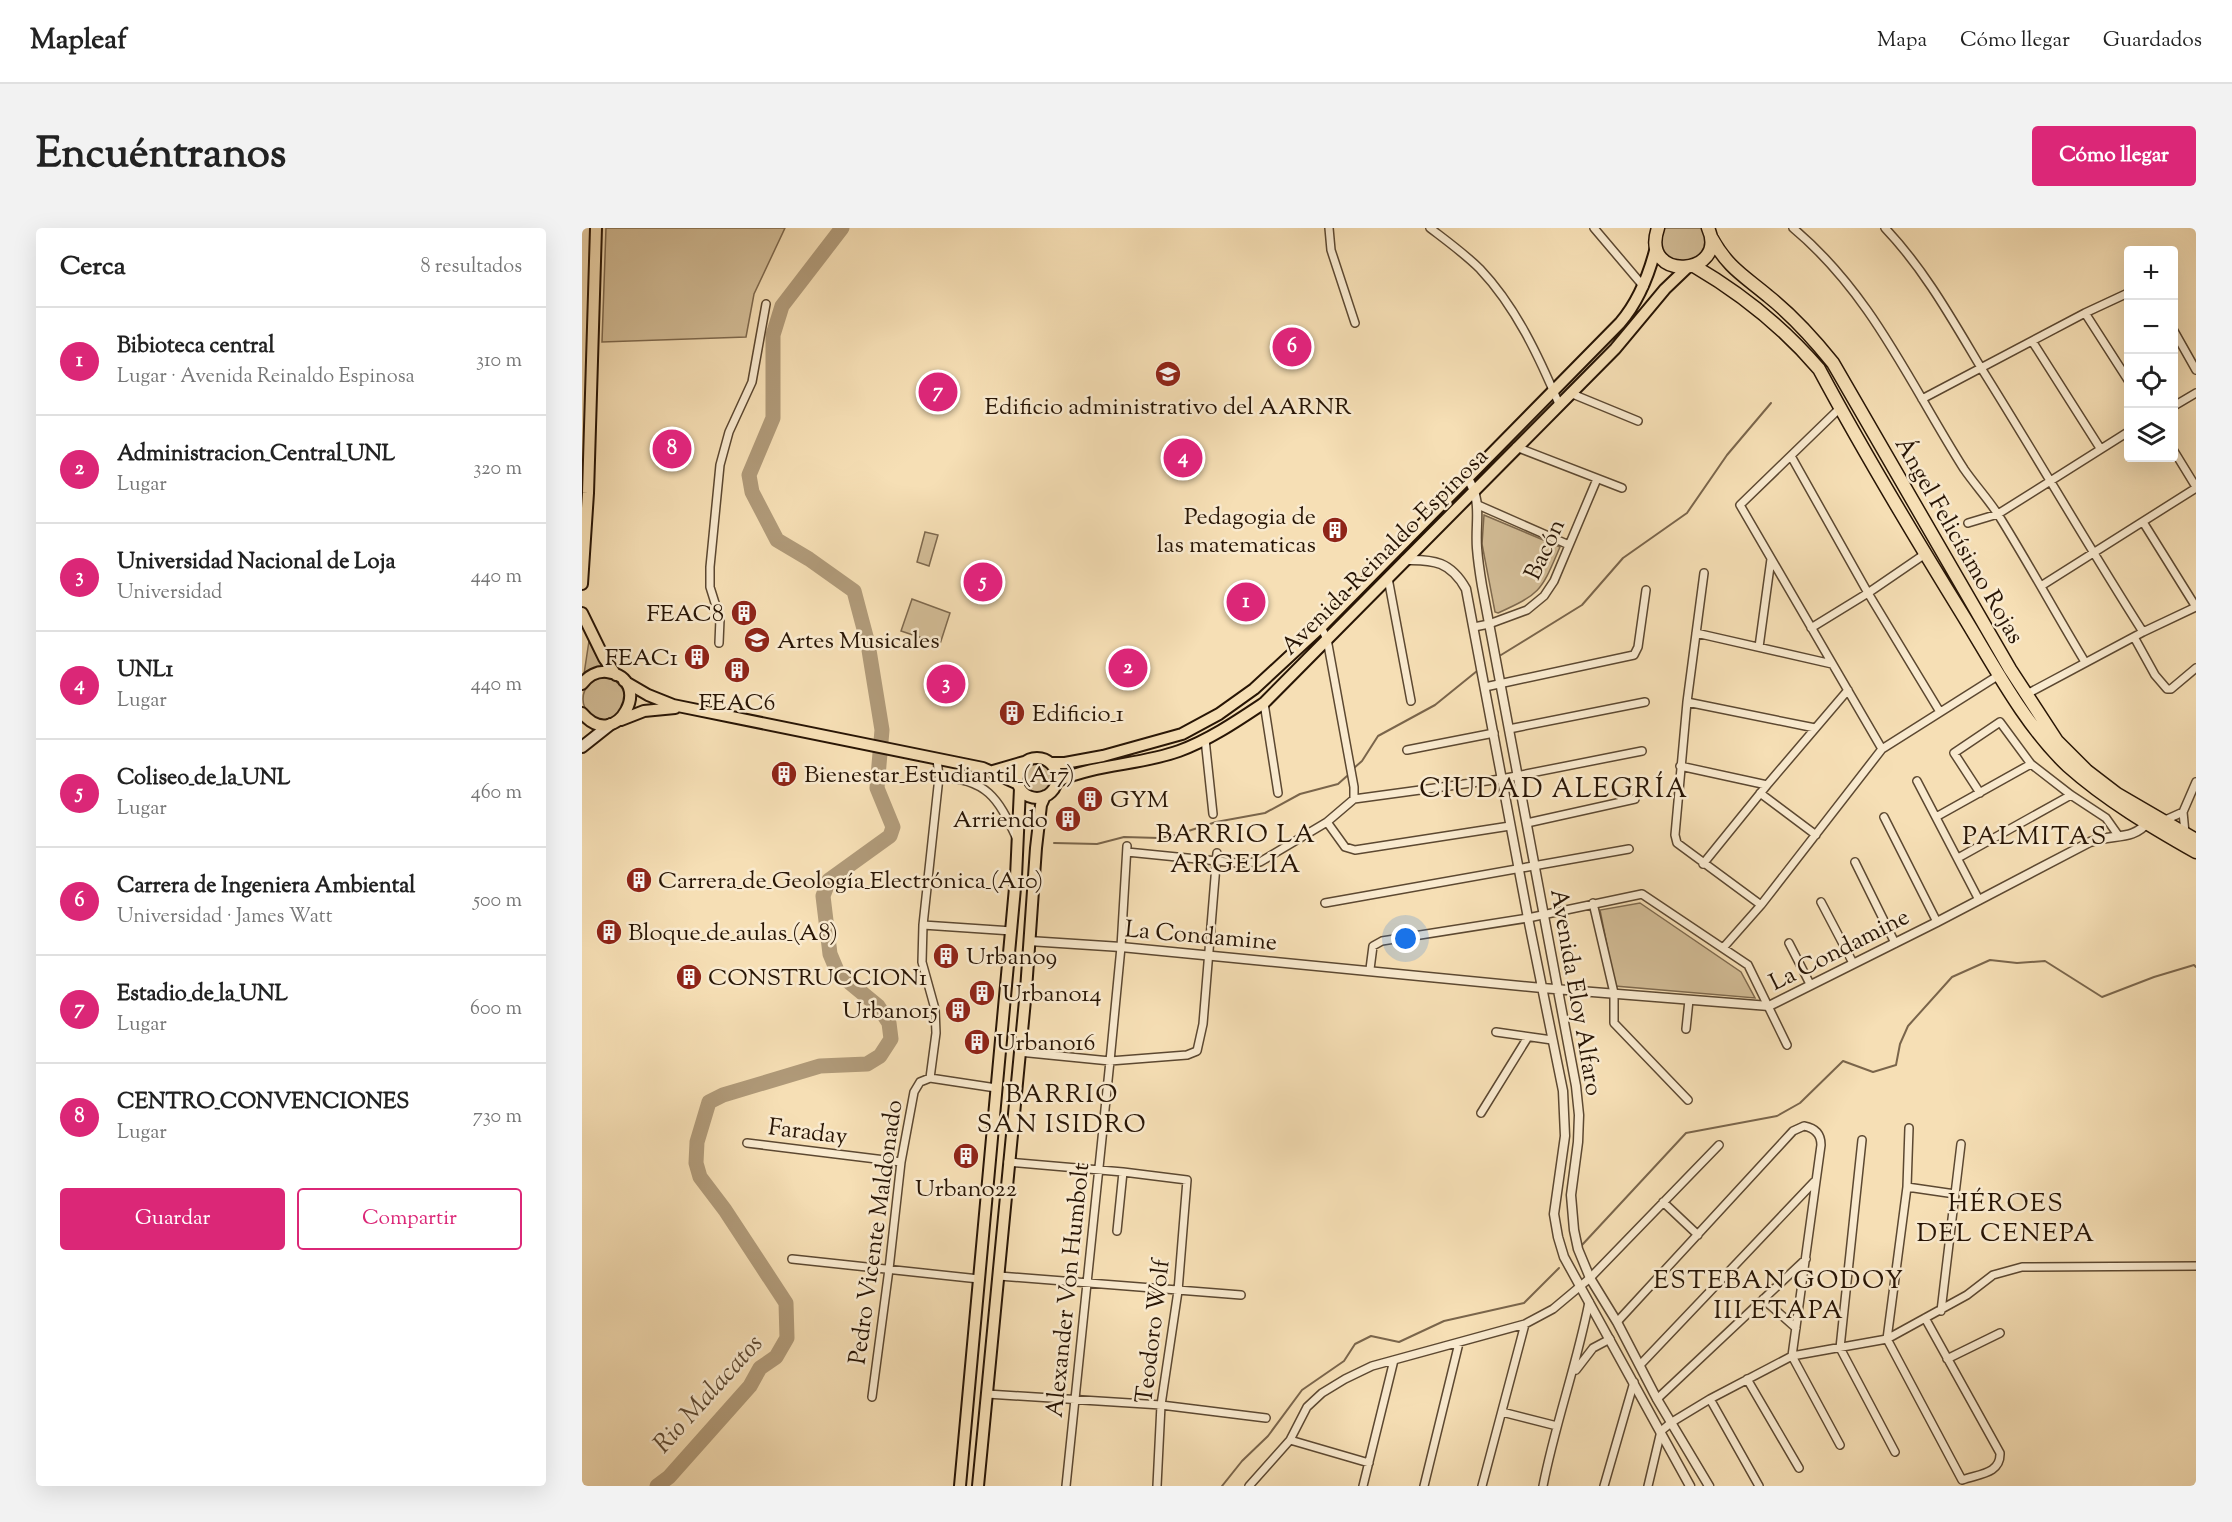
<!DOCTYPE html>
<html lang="es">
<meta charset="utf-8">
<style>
body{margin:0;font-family:"Sorts Mill Goudy",serif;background:#f2f2f2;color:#222}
.controls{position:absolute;right:18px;top:18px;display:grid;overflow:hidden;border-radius:6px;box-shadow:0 6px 24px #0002}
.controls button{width:54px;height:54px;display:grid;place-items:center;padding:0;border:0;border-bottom:2px solid #e0e0e0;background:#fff;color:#222;font:30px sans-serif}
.you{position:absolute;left:824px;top:711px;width:21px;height:21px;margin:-15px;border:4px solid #fff;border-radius:50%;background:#1a73e8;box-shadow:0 0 0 9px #1a73e833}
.badge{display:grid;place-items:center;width:39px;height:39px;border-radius:50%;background:#db2777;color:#fff;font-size:20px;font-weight:700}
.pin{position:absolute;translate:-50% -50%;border:3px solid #fff;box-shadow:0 2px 6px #0006}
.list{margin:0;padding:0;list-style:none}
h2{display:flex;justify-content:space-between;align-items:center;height:78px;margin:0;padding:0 24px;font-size:26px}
h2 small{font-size:20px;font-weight:400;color:#767676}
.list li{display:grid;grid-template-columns:39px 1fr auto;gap:18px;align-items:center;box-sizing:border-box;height:108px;padding:0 24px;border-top:2px solid #e0e0e0}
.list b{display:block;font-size:22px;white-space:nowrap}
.list p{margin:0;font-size:20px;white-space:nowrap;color:#767676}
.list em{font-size:20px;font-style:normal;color:#767676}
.actions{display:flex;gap:12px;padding:18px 24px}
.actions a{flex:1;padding:14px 0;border:2px solid #db2777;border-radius:6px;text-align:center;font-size:21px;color:#db2777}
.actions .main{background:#db2777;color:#fff}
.icon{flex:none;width:33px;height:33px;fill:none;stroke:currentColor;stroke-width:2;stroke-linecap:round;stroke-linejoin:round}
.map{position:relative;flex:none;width:1614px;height:1258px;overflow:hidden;border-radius:6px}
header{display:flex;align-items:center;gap:36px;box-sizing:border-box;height:84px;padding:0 30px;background:#fff;border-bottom:2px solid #e0e0e0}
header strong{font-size:28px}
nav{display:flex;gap:33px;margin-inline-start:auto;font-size:21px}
.intro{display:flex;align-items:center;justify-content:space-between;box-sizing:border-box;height:144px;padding:0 36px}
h1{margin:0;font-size:42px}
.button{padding:15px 27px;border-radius:6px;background:#db2777;color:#fff;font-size:21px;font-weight:700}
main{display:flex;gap:36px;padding:0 36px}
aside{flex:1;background:#fff;border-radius:6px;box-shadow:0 6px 24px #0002}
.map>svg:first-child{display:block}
</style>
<header>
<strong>Mapleaf</strong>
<nav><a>Mapa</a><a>Cómo llegar</a><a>Guardados</a></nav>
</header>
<div class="intro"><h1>Encuéntranos</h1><a class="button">Cómo llegar</a></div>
<main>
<aside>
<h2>Cerca<small>8 resultados</small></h2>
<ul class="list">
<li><span class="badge">1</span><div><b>Bibioteca central</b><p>Lugar · Avenida Reinaldo Espinosa</p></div><em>310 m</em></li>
<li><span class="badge">2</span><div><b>Administracion_Central_UNL</b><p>Lugar</p></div><em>320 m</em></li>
<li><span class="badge">3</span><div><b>Universidad Nacional de Loja</b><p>Universidad</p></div><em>440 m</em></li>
<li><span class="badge">4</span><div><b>UNL1</b><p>Lugar</p></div><em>440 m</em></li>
<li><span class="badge">5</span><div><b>Coliseo_de_la_UNL</b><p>Lugar</p></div><em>460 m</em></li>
<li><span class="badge">6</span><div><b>Carrera de Ingeniera Ambiental</b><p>Universidad · James Watt</p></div><em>500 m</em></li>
<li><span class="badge">7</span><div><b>Estadio_de_la_UNL</b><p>Lugar</p></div><em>600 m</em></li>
<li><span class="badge">8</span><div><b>CENTRO_CONVENCIONES</b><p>Lugar</p></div><em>730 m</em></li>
</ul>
<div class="actions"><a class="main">Guardar</a><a>Compartir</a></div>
</aside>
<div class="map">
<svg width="1614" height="1258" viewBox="0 0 1614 1258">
<rect width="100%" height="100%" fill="#f6dfb5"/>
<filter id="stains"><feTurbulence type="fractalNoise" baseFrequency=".00333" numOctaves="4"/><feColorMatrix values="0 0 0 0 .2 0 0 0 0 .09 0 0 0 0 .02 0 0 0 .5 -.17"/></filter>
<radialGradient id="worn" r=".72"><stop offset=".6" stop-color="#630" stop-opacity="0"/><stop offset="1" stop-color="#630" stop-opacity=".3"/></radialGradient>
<!-- green -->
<path fill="#d3bd97" stroke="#7e694e" stroke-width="1.5" d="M 24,0 L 203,0 L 172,66 L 164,109 L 20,114 Z
M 1079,0 L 1122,0 L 1124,17 L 1116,31 L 1095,36 L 1078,22 Z
M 902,287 L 978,319 C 959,363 960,365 916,385 L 913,384 L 900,316 Z
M 343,304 L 356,307 L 347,338 L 335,334 Z
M 330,371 L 368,385 L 358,416 L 319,403 Z
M 7,413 L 20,439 L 2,446 Z
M1 471a21 21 0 1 1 42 0a21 21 0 1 1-42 0Z
M440 550a15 15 0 1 1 30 0a15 15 0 1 1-30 0Z
M 1058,675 L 1159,744 L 1173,770 L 1033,758 L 1018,682 Z"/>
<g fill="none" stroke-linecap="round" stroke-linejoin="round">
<!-- stream -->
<path stroke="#7a654b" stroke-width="2" d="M 919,427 L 1000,377 L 1041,330 L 1105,285 L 1145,227 L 1189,175
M 772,540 L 780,533 L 796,508 L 853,477 L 895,443
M 472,615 L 515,616 L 542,609 L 577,610 L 594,607 L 634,594 L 683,585 L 718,566 L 756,556 L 765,548
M 1000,1017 L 1104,905 L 1195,888 L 1218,875 L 1261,833 L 1291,844 L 1314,837 L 1318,816 L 1326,798 L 1370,749 L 1408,732 L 1435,735 L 1463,733 L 1520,769 L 1572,749 L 1612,737 L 1614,739
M 640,1258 L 660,1233 L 686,1208 L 720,1162 L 762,1133 L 773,1116 L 789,1108 L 817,1114 L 862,1093 L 942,1075 L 977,1040"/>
<!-- river -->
<path stroke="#b09a79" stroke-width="15" d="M 75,1258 L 87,1249 L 168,1158 L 178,1140 L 194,1129 L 205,1110 L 204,1075 L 143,982 L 118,949 L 114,935 L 115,914 L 127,874 L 141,867 L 238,838 L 285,836 L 298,828 L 309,811 L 307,795 L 296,778 L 256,745 L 248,726 L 241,668 L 247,652 L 308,608 L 311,599 L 295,560 L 300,502 L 286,416 L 272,363 L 227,331 L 195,312 L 170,264 L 167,247 L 191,190 L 191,107 L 200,78 L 260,0"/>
<!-- minor casing -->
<g stroke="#5c4831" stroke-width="10">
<path id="minor" d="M 747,0 L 749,22 L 773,95
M 848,0 C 865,13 883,26 898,41 C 934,79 957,129 977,176
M 1012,0 L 1062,59
M 1211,0 C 1290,66 1328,156 1382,241 C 1393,257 1407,272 1417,288 C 1447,336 1474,386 1503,434
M 1303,0 C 1343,42 1371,93 1401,143 C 1455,229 1506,318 1561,404
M 1503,85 L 1546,152
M 1592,103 L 1614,142
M 1450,113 L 1518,220
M 988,165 L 1056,193
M 1340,171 L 1503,85 L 1546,65
M 1592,178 L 1614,165
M 1258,180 L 1158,277 L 1300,521
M 934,219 L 1040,260
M 1592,223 L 1614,259
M 1209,228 L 1286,365 L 1358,484
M 896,277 L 987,317
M 1561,294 L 1614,379
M 1386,295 L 1416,286 L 1546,204
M 1122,345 L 1105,474 L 1093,607 L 1095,615 L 1179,677
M 806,350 L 829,473
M 1459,358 L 1614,260
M 739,399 L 745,411 L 772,559 L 772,571
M 892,399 L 907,396 L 945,382 L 962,368 L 972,353 L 1015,251
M 1229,400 L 1286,365 L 1343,326
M 1114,405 L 1250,436
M 1552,409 L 1573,447 L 1585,461 L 1589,461 L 1614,440
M 137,415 L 138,391 L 128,359 L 128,339 L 138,237 L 147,204 L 170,154 L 184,76
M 1177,419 L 1189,331
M 903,459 L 1052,427 L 1056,419 L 1064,362
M 1445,466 L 1561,404 L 1614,379
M 1105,474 L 1233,500
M 682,475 L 696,565
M 927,501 L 1063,474
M 623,511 L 631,586
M 825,522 L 912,505
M 1098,538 L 1185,557 L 1121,636
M 357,549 C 405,551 416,570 434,609
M 1335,553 L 1397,672
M 1185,557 L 1266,462
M 1178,565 L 1234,607
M 1398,565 L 1372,525 L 1418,494 L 1449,536 L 1489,567 L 1524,590 L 1536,607
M 1302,589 L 1355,694
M 1354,589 L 1449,536
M 1581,593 L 1601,584
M 745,594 L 772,571 L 919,551 L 1060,523
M 945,595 L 1053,571
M 1603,605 L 1601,584 L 1614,554
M 545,624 L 655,635 L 678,634 L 745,594 L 763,619 L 773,622 L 928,598
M 1376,630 L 1489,567
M 1273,634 L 1313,715
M 1239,674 L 1271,735
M 743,675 L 1047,621
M 1011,675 L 1032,765 L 1032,795 L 1106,872
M 341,697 L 430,703
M 1207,715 L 1228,756
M 1141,720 L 1179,677 L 1300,521 L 1417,447
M 788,741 L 791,718 L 800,713 L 946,690 L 1060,666 L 1166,737 L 1205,817
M 1104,801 L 1107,772
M 914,804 L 970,812
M 437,824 L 528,833 L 605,827 L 615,823 L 621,796 L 635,625
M 348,850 L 414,860
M 899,885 L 946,809
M 1327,900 L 1325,959 L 1305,1111 L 1380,1252 C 1396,1246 1419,1246 1418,1225 L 1343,1090
M 1280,912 L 1258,1120 L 1313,1224
M 165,915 L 319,934
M 426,934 L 541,944 L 605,952 L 596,1063 L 579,1177 L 575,1258
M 1325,959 L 1373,966
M 1081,974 L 1116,1007
M 535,1003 L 541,944
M 210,1031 L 397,1051
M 417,1048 L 659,1067
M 1181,1071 L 1214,1100
M 1359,1083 L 1379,916
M 1035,1094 L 1211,903 L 1222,898 C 1233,900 1239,906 1239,917 L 1210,1128 L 1258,1217
M 1365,1131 L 1418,1105
M 1058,1137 L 1232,954
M 994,1142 L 1011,1120 L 1028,1111
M 1165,1151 L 1217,1240
M 405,1166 L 579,1177 L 684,1190
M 290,1169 L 307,1041 L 319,934 L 332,864 L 338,854 L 348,850 L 354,805 L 353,781 L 340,734 L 341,697 L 357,549 L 355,531
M 1075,1171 L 1224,1031
M 1128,1171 L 1177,1258
M 920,1184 L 975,1198
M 708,1212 L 787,1235
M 484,1258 L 528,833 L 539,719 L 545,618
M 667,1258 L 708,1212 L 725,1179 L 740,1165 L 763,1151 L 790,1138 L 943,1096 L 971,1081 L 1008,1050 L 1137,917
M 781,1258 L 812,1132
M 842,1258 L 877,1115
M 900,1258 L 943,1096
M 961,1258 C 973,1196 995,1136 1007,1074
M 1022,1258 L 1052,1154
M 1066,1258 L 1079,1203 L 1090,1194 L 1128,1171 L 1210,1128 L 1305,1111 L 1385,1067 L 1411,1047 L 1440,1039 L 1614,1038"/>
</g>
<!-- tertiary casing -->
<g stroke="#5c4831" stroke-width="11">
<path id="tertiary" d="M 885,249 C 901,274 893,292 895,320 C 896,333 898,346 900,358 L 994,858 L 997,887 L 996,914 L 989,967 L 992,1002 L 996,1021 L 1008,1050 L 1035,1094 L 1075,1171 L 1127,1258
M 823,332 C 852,331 869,334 884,361 L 946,690 L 981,863 L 983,908 L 972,986 L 976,1009 L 982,1029 L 1108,1258
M 447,713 L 539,719 L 960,760 L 1187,778 L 1355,694 L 1508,614 C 1532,605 1550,614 1567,593"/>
</g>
<!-- secondary casing -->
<g stroke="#281505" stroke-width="14">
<path id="secondary" d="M 0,519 L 29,496"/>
</g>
<!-- primary casing -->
<g stroke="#281505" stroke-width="14">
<path id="primary" d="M 0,356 L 6,265 L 14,0
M 0,385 L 22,430 L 34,447
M 42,453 L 66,467 L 91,477 L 401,540 L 436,556
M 0,456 C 6,448 15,443 25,444 C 74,450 35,527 0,485
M 39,492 L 62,483 L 93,480
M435 550a20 20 0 1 1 40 0a20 20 0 1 1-40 0Z
M 470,535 L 483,535 L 521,528 L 600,506 L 637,486 L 672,461 L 739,399 L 1038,95 C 1057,73 1067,47 1074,19
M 411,543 L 442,534
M 476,553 C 514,536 558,537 597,523 C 627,512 655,493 682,475 L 1033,121 L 1083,61 L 1106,39
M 378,1258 L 434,649 L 438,560
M 396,1258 L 444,762 L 454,620 L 459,577 L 463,568"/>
</g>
<!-- trunk casing -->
<g stroke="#281505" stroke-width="15">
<path id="trunk" d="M 1076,0 C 1057,55 1148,48 1126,0
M 1129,9 C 1146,40 1161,47 1186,68 C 1211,88 1231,110 1251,135 L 1428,441 L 1475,513 L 1505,543 L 1535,566 L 1614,612
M 1112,38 C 1160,66 1201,99 1237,141 C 1282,225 1332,308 1382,389 C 1412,438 1444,499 1486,538 C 1524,572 1570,599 1614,624"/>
</g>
<!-- minor -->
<use href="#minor" stroke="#f9eacf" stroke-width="7"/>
<!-- tertiary -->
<use href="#tertiary" stroke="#f9eacf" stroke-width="8"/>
<!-- secondary -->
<use href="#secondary" stroke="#f9eacf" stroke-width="10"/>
<!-- primary -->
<use href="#primary" stroke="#f6dfb5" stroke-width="10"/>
<!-- trunk -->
<use href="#trunk" stroke="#f6dfb5" stroke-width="12"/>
</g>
<!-- icons -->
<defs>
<g id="school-disc" transform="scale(1.35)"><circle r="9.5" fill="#8f2418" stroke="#f9eacf"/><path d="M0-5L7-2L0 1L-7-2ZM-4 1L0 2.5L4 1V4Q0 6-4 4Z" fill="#fff"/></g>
<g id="building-disc" transform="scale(1.35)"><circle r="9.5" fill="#8f2418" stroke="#f9eacf"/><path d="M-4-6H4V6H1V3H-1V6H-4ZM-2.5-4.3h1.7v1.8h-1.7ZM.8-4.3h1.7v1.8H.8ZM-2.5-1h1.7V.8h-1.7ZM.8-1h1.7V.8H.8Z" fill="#fff"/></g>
</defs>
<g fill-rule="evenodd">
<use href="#school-disc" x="586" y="146"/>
<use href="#building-disc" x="753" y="302"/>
<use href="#building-disc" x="162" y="385"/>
<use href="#school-disc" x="175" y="412"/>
<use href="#building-disc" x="115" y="429"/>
<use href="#building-disc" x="155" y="442"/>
<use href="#building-disc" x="430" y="485"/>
<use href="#building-disc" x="202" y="546"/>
<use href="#building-disc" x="508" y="571"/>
<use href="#building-disc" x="486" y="591"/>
<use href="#building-disc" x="57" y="652"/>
<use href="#building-disc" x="27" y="704"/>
<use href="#building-disc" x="364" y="728"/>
<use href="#building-disc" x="107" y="749"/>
<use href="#building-disc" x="400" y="765"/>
<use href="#building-disc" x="376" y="782"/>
<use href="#building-disc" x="395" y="814"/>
<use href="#building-disc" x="384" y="928"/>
</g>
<g text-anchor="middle" stroke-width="5" stroke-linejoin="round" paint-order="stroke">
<!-- poi labels -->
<g font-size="24" fill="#281505" stroke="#f9eacf" text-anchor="start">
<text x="586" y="186" text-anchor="middle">Edificio administrativo del AARNR</text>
<text x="734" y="296" text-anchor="end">Pedagogia de<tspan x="734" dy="28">las matematicas</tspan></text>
<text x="142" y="393" text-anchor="end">FEAC8</text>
<text x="195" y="420">Artes Musicales</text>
<text x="96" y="437" text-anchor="end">FEAC1</text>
<text x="155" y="482" text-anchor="middle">FEAC6</text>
<text x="450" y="493">Edificio_1</text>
<text x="222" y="554">Bienestar_Estudiantil_(A17)</text>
<text x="528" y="579">GYM</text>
<text x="466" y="599" text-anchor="end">Arriendo</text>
<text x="76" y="660">Carrera_de_Geología_Electrónica_(A10)</text>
<text x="46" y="712">Bloque_de_aulas_(A8)</text>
<text x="384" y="736">Urbano9</text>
<text x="126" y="757">CONSTRUCCION1</text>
<text x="420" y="773">Urbano14</text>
<text x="356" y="790" text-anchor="end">Urbano15</text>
<text x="414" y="822">Urbano16</text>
<text x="384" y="968" text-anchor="middle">Urbano22</text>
</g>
<!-- street labels -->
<g font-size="24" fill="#281505" stroke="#f9eacf">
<text transform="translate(1378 312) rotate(60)" y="8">Ángel Felicísimo Rojas</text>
<text transform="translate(962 321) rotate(-65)" y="8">Bacón</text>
<text transform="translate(802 323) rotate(-45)" y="8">Avenida Reinaldo Espinosa</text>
<text transform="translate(619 707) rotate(5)" y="8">La Condamine</text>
<text transform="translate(1257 721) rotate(-27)" y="8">La Condamine</text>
<text transform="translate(995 764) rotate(80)" y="8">Avenida Eloy Alfaro</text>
<text transform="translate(226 903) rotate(7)" y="8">Faraday</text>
<text transform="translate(293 1004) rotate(-82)" y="8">Pedro Vicente Maldonado</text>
<text transform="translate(485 1062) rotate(-84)" y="8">Alexander Von Humbolt</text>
<text transform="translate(570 1103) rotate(-83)" y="8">Teodoro Wolf</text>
</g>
<!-- neighbourhood labels -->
<g font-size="26" letter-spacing="1.5" fill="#281505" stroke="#f9eacf">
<text x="654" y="614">BARRIO LA<tspan x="654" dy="30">ARGELIA</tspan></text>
<text x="1453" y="616">PALMITAS</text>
<text x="480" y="874">BARRIO<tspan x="480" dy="30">SAN ISIDRO</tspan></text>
<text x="1424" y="983">HÉROES<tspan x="1424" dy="30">DEL CENEPA</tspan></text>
<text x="1197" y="1060">ESTEBAN GODOY<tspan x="1197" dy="30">III ETAPA</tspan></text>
</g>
<!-- water labels -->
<g font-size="26" font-style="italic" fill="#5e4a33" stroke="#f9eacf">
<text transform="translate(125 1165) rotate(-48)" y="9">Rio Malacatos</text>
</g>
<!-- quarter labels -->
<g font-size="27" letter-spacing="1.5" fill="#281505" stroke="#f9eacf">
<text x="972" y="569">CIUDAD ALEGRÍA</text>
</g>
</g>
<rect width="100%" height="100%" filter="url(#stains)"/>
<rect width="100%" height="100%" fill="url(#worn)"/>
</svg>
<div class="controls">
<button>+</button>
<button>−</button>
<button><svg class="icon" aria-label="locate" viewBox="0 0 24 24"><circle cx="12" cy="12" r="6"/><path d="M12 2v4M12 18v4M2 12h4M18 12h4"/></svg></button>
<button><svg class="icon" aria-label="layers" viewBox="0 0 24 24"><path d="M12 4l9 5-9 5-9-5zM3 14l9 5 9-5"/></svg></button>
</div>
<div class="you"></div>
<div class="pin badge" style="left:664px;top:374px">1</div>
<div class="pin badge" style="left:546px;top:440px">2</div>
<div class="pin badge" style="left:364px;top:456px">3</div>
<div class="pin badge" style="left:601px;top:230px">4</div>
<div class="pin badge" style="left:401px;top:354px">5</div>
<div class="pin badge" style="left:710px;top:119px">6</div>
<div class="pin badge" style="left:356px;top:164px">7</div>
<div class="pin badge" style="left:90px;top:221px">8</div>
</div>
</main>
